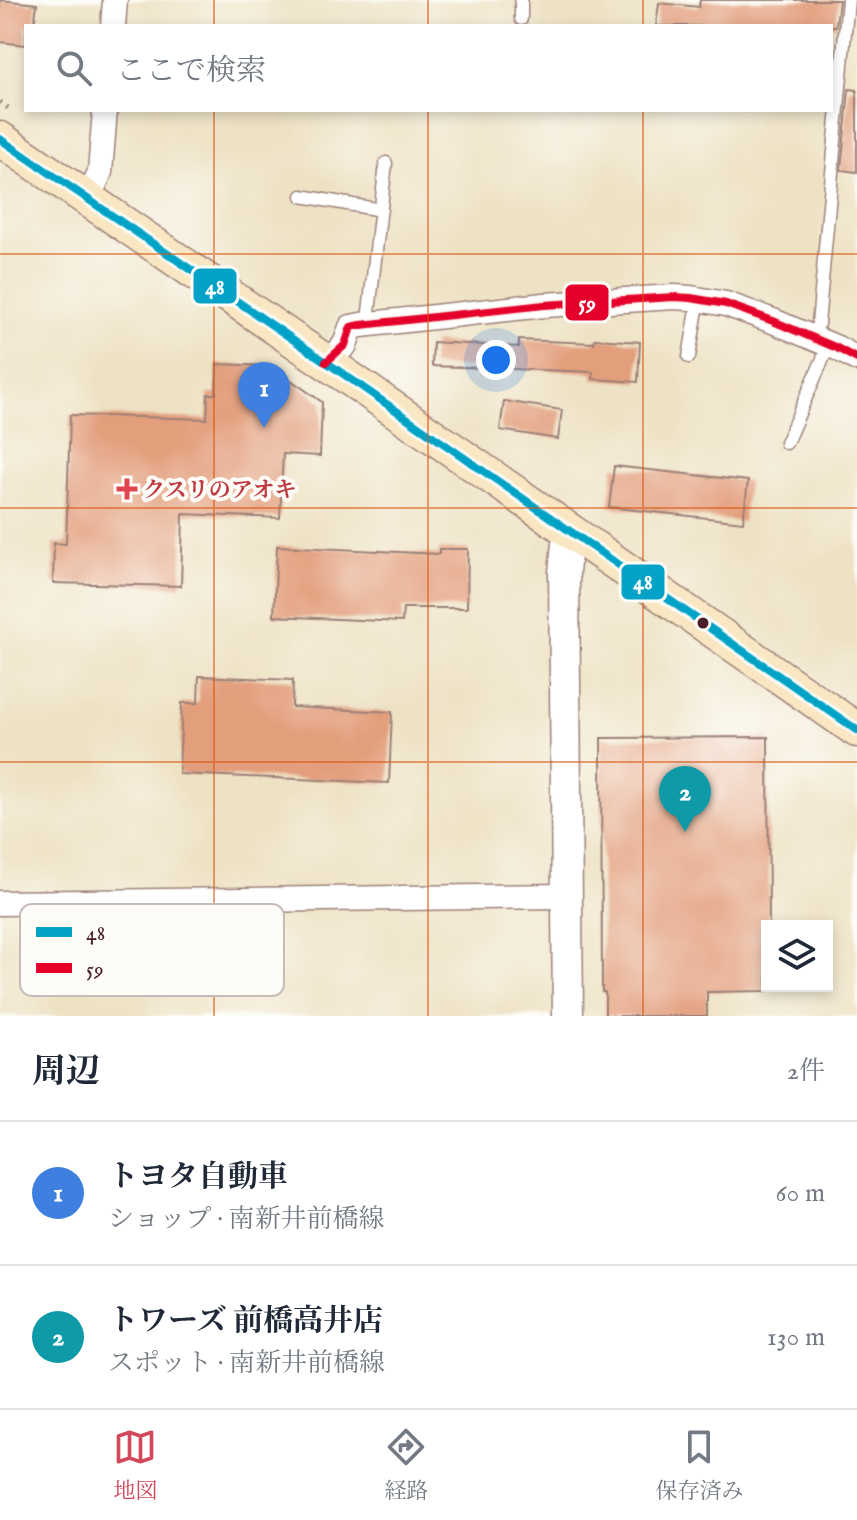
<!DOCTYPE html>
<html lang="ja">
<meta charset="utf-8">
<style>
body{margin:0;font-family:"IM FELL English","Noto Serif JP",serif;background:#f2f2f3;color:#1f2937}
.controls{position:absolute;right:24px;bottom:24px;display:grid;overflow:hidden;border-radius:0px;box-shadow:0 4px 12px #0003}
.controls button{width:72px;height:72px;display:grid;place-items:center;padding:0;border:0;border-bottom:2px solid #e0e1e3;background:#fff;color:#1f2937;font:40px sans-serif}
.you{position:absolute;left:496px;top:360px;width:28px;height:28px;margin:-20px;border:6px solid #fff;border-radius:50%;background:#1a73e8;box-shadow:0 0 0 12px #1a73e833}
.badge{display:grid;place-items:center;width:52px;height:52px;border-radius:50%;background:#d1495b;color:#fff;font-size:26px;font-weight:700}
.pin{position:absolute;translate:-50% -66px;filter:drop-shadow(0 2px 4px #0008)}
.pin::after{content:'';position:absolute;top:42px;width:28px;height:24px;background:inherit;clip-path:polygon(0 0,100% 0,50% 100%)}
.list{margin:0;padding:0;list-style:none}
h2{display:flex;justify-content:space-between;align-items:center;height:104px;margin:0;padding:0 32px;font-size:34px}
h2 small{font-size:26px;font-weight:400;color:#747a83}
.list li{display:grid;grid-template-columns:52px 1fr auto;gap:24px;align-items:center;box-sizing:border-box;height:144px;padding:0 32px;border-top:2px solid #e0e1e3}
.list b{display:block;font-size:30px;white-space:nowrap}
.list p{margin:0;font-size:26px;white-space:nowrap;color:#747a83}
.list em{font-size:26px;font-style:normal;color:#747a83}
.icon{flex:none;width:44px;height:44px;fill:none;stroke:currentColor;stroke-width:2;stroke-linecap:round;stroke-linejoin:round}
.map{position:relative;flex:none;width:857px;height:1016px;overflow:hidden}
.search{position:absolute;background:#fff;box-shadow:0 4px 12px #0003;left:24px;right:24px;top:24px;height:88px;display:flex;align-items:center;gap:20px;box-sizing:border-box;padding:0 28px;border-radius:0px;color:#747a83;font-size:30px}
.sheet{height:392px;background:#fff}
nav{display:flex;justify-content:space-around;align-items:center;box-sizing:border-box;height:112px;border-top:2px solid #e0e1e3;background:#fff;font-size:22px;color:#747a83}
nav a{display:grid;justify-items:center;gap:4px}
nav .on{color:#d1495b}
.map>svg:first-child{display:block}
</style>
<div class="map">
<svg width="857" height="1016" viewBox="0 0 857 1016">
<rect width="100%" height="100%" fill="#fdfcf7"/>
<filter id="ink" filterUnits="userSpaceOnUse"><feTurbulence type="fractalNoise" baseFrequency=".0125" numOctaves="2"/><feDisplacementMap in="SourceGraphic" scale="16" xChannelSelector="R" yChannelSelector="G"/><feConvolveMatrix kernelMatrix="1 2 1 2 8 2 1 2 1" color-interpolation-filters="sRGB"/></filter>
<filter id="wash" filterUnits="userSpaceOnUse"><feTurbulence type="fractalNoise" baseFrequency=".006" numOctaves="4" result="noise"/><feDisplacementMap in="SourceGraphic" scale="32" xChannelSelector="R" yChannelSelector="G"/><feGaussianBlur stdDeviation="1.8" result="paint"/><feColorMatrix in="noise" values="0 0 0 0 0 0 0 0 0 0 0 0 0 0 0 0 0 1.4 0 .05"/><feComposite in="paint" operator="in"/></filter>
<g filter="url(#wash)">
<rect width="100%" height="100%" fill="#eee2c4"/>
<g id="blocks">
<!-- building -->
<path fill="#e39e7b" d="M 0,0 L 37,4 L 34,26 L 26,26 L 26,45 L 0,42 Z
M 700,0 L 839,0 L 836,26 L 656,26 L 659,3 L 699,7 Z
M 849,89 L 857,90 L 857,172 L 841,170 Z
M 595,339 L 640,342 L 638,382 L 593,379 L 593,372 L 432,366 L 433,342 L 519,347 L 519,340 L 594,343 Z
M 217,364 L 271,366 L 322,402 L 320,456 L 283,454 L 280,518 L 183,514 L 181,586 L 53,583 L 54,543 L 66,544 L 70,415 L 207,419 L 208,394 L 216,394 Z
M 504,401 L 562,410 L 558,439 L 500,430 Z
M 614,466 L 748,481 L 743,522 L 609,507 Z
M 277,546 L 439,554 L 439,549 L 468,549 L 467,608 L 403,608 L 402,622 L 274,616 Z
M 199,676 L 293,680 L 292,707 L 392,712 L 389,783 L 179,774 L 182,703 L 198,703 Z
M 768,737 L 769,926 L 767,926 L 767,991 L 707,992 L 707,1016 L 605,1016 L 605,992 L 602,992 L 601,738 Z"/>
</g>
</g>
<g filter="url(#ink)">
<use href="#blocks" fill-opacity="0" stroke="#9c8078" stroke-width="2"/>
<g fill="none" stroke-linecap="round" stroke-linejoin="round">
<!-- service casing -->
<g stroke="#9c8078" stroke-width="15">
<path id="service" d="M 521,0 L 521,19
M 302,196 L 381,210
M 371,324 L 369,312 L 386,163
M 813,338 L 818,324 L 848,0
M 689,357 L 699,298
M 786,443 L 829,345"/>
</g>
<!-- minor casing -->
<g stroke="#9c8078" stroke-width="27">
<path id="minor" d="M 113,26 L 115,0
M 88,199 L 100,172 L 105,110
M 326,362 L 345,345 L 351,327 L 361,325 L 544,305 L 674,297 L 691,298 L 726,304 L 773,321 L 837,348 L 857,359
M 0,903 L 567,896"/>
</g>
<!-- tertiary casing -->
<g stroke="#9c8078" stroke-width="33">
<path id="tertiary" d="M 568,1016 L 564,572 L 567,544 L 573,534"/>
</g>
<!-- secondary casing -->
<g stroke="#9c8078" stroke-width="37">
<path id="secondary" d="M 0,139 L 326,362 L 857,730"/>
</g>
<!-- path -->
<path stroke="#9c8078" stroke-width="5" stroke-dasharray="2 6" stroke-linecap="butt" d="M 0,102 L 12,111"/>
<!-- service -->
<use href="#service" stroke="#fff" stroke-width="12"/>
<!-- minor -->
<use href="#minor" stroke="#fff" stroke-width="24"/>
<!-- tertiary -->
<use href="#tertiary" stroke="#fff" stroke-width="30"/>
<!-- secondary -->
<use href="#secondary" stroke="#f9e7c3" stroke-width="34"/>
<!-- bus-1 casing -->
<g stroke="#fdfcf7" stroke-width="14">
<path id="bus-1" d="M 0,139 L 326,362 L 857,730"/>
</g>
<!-- bus-2 casing -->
<g stroke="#fdfcf7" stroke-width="14">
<path id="bus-2" d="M 326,362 L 345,345 L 351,327 L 361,325 L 544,305 L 674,297 L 691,298 L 726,304 L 773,321 L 837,348 L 857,359"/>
</g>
<!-- bus-1 -->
<use href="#bus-1" stroke="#04a2c6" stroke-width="8"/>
<!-- bus-2 -->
<use href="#bus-2" stroke="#e4002b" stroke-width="8"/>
</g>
</g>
<!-- grid -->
<path fill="none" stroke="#d8530f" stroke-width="2" stroke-opacity="0.55" d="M 214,0 L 214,26M 428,0 L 428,26M 643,0 L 643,26M 214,110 L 214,1016M 428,110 L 428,1016M 643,110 L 643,1016M 0,254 L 857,254M 0,508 L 857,508M 0,762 L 857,762"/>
<!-- markers -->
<path fill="#e0444e" stroke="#fdfcf7" stroke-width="3" d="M123 477h8v8h8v8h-8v8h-8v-8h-8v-8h8z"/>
<circle fill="#4a1f2b" stroke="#fdfcf7" stroke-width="3" cx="703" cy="623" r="7"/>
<g text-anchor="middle" stroke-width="8" stroke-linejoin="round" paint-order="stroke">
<!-- health labels -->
<g font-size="22" font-weight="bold" fill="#be3a42" stroke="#fdfcf7" text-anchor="start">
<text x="143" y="497">クスリのアオキ</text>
</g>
</g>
<!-- legend -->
<rect x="20" y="904" width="264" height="92" rx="12" fill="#fdfcf7" stroke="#c7baba" stroke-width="2"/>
<rect x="36" y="927" width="36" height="10" fill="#04a2c6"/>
<rect x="36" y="963" width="36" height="10" fill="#e4002b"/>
<g font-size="22" fill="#4a1f2b">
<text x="86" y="940">48</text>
<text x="86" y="976">59</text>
</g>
<g stroke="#fdfcf7" stroke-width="3">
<rect x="192" y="267" width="46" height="38" rx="8" fill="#04a2c6"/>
<rect x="564" y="283" width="46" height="39" rx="8" fill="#e4002b"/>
<rect x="620" y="563" width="46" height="38" rx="8" fill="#04a2c6"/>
</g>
<g font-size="22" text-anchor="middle" font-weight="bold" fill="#fff">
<text x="215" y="294">48</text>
<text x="587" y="310">59</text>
<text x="643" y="589">48</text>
</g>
</svg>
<div class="controls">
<button><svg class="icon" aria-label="layers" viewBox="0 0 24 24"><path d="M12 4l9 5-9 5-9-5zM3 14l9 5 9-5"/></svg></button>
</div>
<div class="you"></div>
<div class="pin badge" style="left:264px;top:428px;background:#3f7fe0">1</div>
<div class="pin badge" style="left:685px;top:832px;background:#0f9aa8">2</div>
<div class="search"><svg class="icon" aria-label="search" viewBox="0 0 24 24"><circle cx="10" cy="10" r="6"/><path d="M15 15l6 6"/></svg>ここで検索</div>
</div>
<section class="sheet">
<h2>周辺<small>2件</small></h2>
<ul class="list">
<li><span class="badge" style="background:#3f7fe0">1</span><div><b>トヨタ自動車</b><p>ショップ · 南新井前橋線</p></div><em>60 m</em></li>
<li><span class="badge" style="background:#0f9aa8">2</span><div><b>トワーズ 前橋高井店</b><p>スポット · 南新井前橋線</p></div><em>130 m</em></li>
</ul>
</section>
<nav>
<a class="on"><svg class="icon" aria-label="map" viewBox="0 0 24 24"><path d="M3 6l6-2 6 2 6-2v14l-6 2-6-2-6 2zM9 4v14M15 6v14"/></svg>地図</a>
<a><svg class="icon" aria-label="directions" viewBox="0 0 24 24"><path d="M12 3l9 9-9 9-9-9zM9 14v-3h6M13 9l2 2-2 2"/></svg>経路</a>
<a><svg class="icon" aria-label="saved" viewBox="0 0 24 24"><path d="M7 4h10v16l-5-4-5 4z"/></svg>保存済み</a>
</nav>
